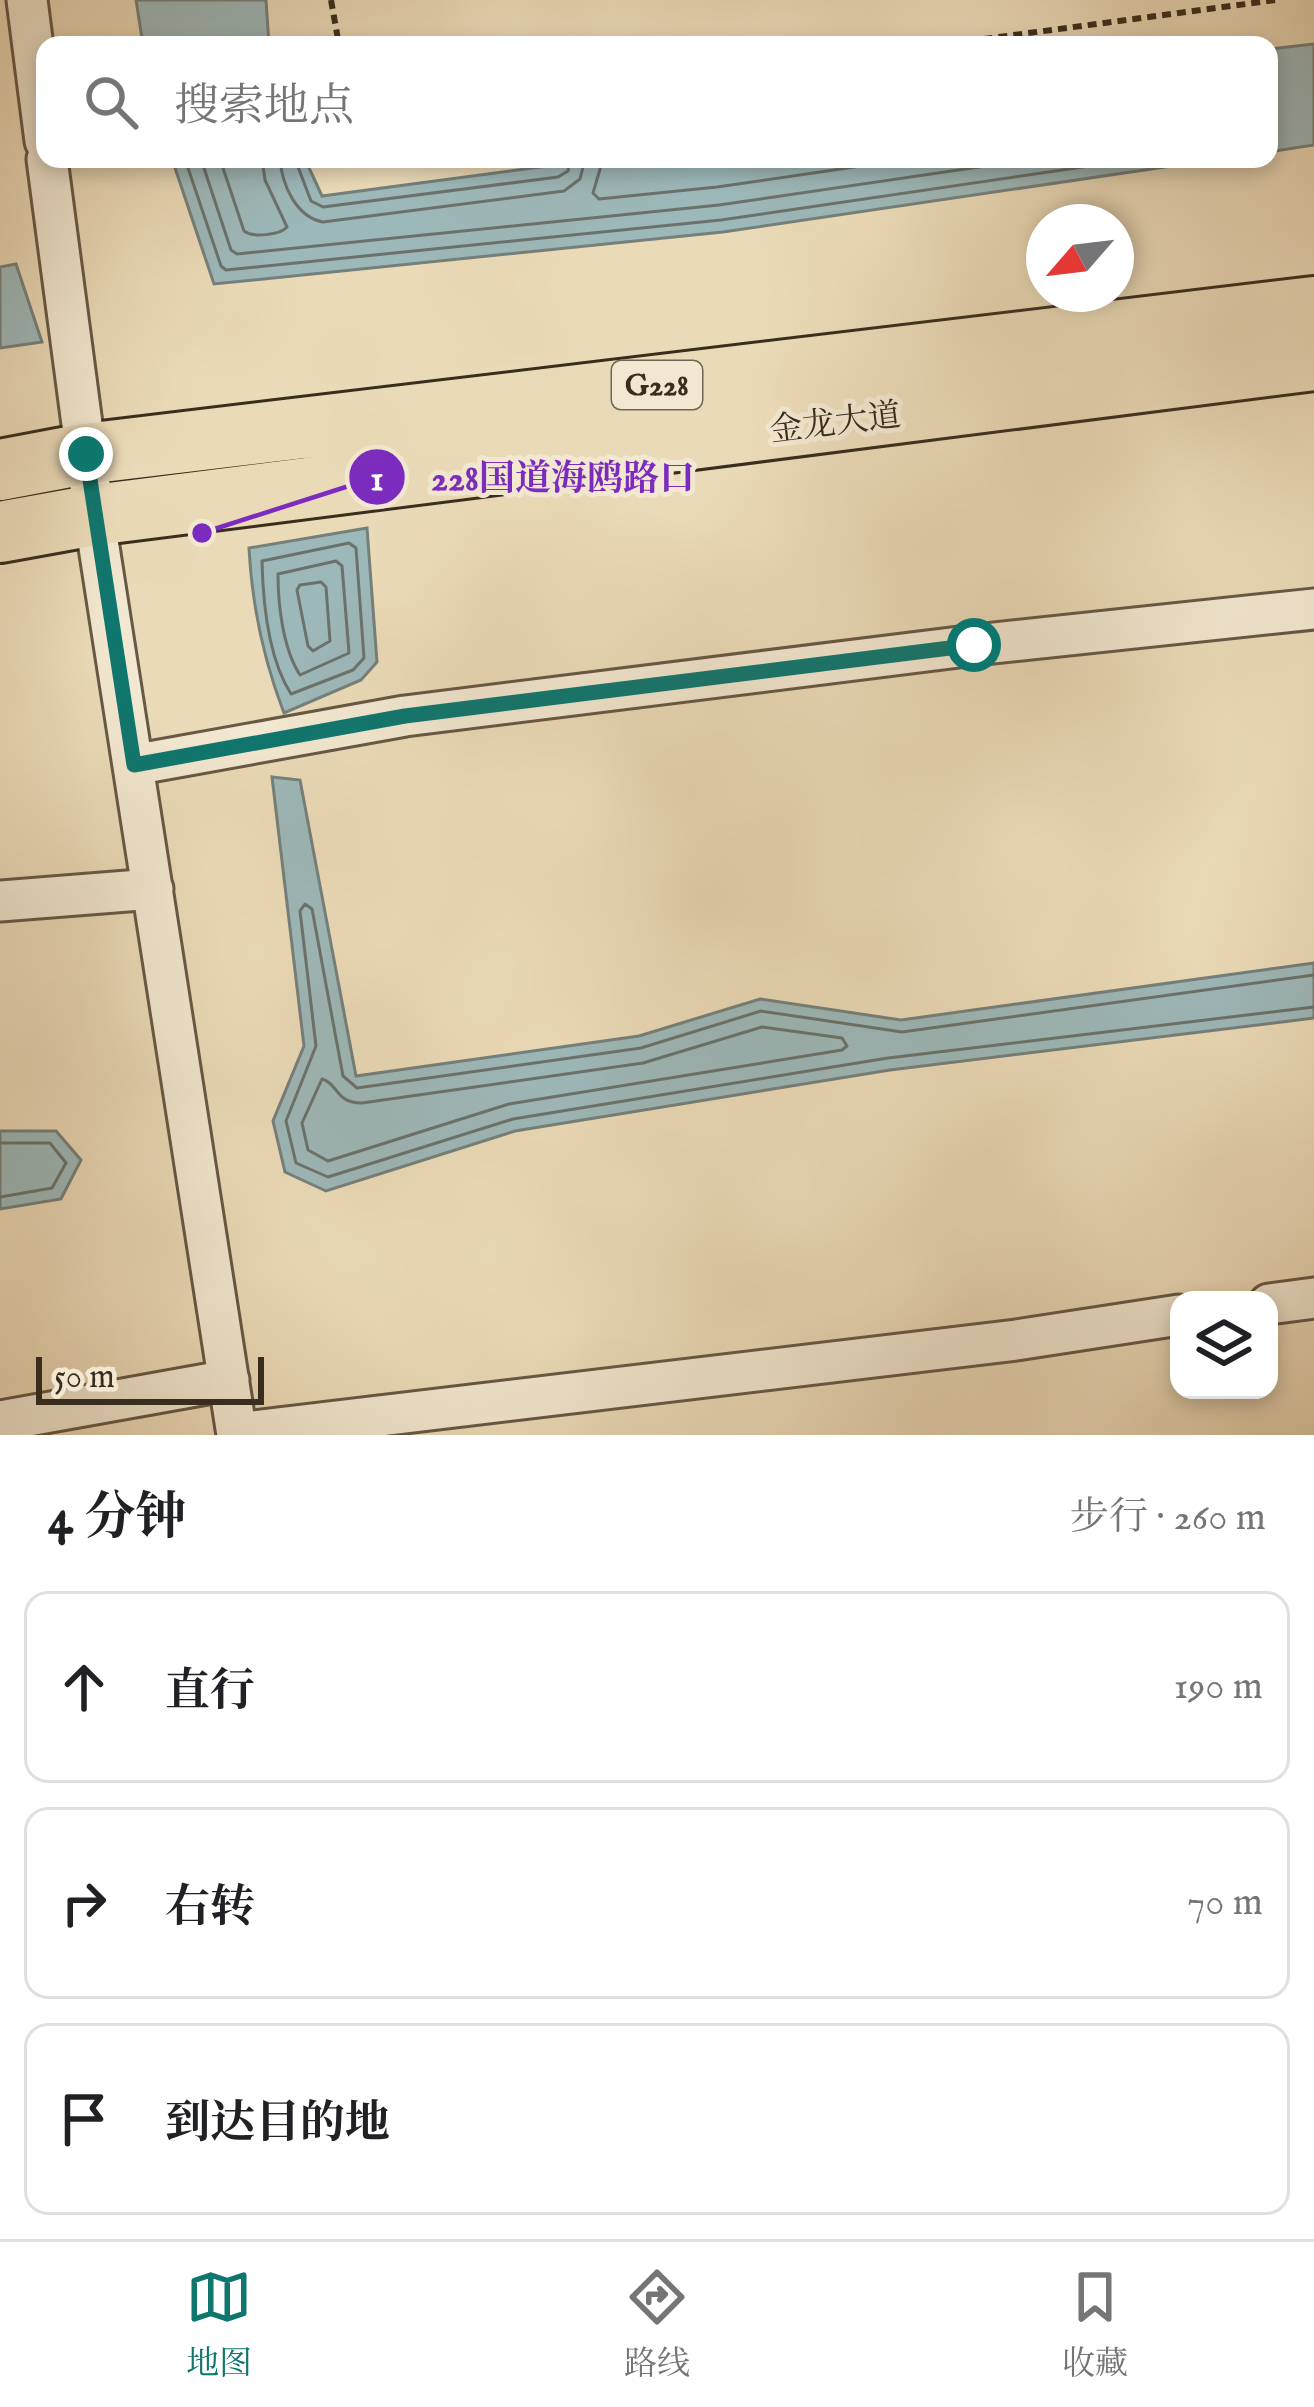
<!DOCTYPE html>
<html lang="zh">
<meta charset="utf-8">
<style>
body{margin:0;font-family:"IM FELL English","Noto Serif SC",serif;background:#f2f2f2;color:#202124}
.controls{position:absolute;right:36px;bottom:36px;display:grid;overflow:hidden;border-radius:24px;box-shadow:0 6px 18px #0003}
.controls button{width:108px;height:108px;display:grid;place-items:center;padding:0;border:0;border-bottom:3px solid #e0e0e0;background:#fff;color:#202124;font:60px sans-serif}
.compass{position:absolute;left:1026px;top:204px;width:108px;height:108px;border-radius:50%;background:#fff;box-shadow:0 6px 18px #0003;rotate:242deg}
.scale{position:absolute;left:36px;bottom:30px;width:228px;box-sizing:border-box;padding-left:12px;border:6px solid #392d1e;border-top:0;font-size:33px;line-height:42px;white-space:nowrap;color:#392d1e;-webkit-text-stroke:9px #f2e7d0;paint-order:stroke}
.stop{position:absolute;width:36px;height:36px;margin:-27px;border:9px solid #0f766e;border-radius:50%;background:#fff}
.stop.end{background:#0f766e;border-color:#fff;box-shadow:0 3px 12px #0008}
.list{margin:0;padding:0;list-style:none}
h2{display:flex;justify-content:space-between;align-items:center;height:156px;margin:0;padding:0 48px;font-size:51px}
h2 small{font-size:39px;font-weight:400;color:#757577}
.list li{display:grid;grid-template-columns:78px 1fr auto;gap:36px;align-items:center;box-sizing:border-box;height:192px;margin:0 24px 24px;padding:0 24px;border:3px solid #e0e0e0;border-radius:24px}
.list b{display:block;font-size:45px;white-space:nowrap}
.list em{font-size:39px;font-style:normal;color:#757577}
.icon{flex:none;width:66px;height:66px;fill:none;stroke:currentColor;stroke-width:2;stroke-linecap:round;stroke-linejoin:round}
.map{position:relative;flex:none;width:1314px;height:1435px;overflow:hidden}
.search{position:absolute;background:#fff;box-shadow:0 6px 18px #0003;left:36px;right:36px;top:36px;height:132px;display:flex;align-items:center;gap:30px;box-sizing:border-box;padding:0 42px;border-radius:24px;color:#757577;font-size:45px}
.sheet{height:804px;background:#fff}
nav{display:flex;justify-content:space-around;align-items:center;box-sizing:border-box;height:168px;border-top:3px solid #e0e0e0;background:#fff;font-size:33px;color:#757577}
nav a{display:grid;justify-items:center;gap:6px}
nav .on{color:#0f766e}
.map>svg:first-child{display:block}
</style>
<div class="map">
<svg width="1314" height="1435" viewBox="0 0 1314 1435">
<rect width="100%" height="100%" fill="#ebdab7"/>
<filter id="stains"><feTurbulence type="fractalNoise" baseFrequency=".00167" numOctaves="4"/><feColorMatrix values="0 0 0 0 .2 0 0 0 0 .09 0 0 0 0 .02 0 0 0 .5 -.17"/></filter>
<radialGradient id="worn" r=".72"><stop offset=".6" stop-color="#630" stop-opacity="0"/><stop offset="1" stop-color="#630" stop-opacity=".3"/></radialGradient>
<!-- water -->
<path fill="#9db8b9" stroke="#75807b" stroke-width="3" d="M 136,0 L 266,0 L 269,45 L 143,45 Z
M 1314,44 L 1314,145 L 1269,152 L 1269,49 Z
M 172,159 L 305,159 L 322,196 L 601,159 L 1219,159 L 723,232 L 214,284 Z
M 16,264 L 42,342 L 0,348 L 0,267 Z
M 367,528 L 377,662 L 361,680 L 284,713 C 263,658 252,607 249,548 Z
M 272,777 L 300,780 L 356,1076 L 639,1036 L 760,999 L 901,1020 L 1314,963 L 1314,1018 L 890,1070 L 515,1131 L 326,1191 L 285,1172 L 273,1121 L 304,1046 Z
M 0,1131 L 56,1131 L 81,1160 L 61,1199 L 0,1209 Z"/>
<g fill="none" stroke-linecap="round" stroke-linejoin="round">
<!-- shore -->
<path stroke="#6b726c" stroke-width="3" d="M 185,159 L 221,266 L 226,270 L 721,220 L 1137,159
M 201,159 L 231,250 L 237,254 L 719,205 L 1033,159
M 220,159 L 244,231 C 253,238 280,235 287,227 L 265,180 L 262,159
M 280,159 C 282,185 296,217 323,222 L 564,191 L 580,179 L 585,159
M 295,159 L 311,201 L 323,207 L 558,177 L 568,171 L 570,159
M 603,159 L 593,193 L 599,199 L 717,187 L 909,159
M 349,543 L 356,548 L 364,658 L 353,670 L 291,694 C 268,658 263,604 262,561 Z
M 336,561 L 342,566 L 349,653 L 300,675 C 283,649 278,605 278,574 Z
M 321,582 L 326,587 L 330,641 L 313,651 L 308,646 L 297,590 L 300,585 Z
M 1314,975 L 902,1032 L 761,1011 L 641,1048 L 357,1088 L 343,1076 L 312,909 L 305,904 L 300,911 L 316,1046 L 286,1121 L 296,1163 L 328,1177 L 513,1119 L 888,1058 L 1314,1007
M 762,1027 L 842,1038 L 847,1046 L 842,1050 L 509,1104 L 328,1161 L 308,1150 L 302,1123 L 322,1079 C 339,1084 335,1103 362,1103 L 643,1063 Z
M 0,1143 L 50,1143 L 66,1163 L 52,1188 L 0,1197"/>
<!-- minor casing -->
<g stroke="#665844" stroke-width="45">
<path id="minor" d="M 27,0 L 45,141
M 47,159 L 94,515 L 237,1435
M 133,765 L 405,716 L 975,645 L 1314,609
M 0,901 L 153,889
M 1269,1304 L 1314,1298
M 0,1421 L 229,1380
M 237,1433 L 1016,1340 L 1179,1315"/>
</g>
<!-- highway casing -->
<g stroke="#392d1e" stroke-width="66">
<path id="highway" d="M 0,470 L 85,454 L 1314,307
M 0,532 L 94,515 L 1314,360"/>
</g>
<!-- path -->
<path stroke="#392d1e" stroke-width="6" stroke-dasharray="9 6" stroke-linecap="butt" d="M 331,0 L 339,45
M 939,45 L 1276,0"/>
<!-- minor -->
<use href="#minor" stroke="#f2e7d0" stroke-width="39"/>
<!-- highway -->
<use href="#highway" stroke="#ebdab7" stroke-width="60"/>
</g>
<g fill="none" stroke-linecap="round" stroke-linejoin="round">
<!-- route -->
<path stroke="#0f766e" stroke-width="15" d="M 86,454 L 134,765 L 405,716 L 974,645"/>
</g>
<g text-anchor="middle" stroke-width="10" stroke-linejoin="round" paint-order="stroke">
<!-- shield labels -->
<rect fill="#f2e7d0" stroke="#706553" stroke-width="3" x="612" y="361" width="90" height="48" rx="9"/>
<g font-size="30" font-weight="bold" fill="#392d1e">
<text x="657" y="395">G228</text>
</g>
<!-- street labels -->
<g font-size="33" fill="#392d1e" stroke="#f2e7d0">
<text transform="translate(835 421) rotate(-7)" y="12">金龙大道</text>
</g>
</g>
<!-- callouts -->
<path fill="none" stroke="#7b2cbf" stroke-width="4.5" d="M202 533L377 477"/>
<g fill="#7b2cbf" stroke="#f2e7d0" stroke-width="4.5">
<circle cx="202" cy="533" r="12"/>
<circle cx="377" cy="477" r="30"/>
</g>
<g font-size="36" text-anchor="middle" font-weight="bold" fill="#fff">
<text x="377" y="490">1</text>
</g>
<g font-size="36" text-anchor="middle" font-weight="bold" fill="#7b2cbf" stroke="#f2e7d0" stroke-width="10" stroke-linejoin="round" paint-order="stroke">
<text x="563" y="490">228国道海鸥路口</text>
</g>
<rect width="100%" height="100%" filter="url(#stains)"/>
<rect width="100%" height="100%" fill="url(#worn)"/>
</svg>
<div class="controls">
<button><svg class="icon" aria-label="layers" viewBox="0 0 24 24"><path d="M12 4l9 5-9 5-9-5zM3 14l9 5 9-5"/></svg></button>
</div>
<svg class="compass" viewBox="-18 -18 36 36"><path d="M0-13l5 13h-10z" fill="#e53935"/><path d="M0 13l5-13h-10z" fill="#757577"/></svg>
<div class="scale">50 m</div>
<div class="stop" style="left:974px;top:645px"></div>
<div class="stop end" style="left:86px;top:454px"></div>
<div class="search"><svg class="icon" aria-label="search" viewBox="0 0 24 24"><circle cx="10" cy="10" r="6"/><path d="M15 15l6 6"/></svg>搜索地点</div>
</div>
<section class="sheet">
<h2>4 分钟<small>步行 · 260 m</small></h2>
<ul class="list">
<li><svg class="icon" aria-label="ahead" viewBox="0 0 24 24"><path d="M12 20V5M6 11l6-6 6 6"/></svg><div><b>直行</b></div><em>190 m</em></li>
<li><svg class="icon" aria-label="right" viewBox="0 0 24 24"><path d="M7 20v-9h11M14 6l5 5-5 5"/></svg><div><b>右转</b></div><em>70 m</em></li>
<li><svg class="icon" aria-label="arrive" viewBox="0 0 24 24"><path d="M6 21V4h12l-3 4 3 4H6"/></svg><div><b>到达目的地</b></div></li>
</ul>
</section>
<nav>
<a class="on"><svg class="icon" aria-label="map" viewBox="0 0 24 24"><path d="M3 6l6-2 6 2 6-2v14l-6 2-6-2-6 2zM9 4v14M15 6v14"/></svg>地图</a>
<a><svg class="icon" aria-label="directions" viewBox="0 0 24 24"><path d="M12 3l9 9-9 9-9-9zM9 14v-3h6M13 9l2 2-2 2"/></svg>路线</a>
<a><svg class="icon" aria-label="saved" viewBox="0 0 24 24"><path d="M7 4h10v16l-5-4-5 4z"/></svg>收藏</a>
</nav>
